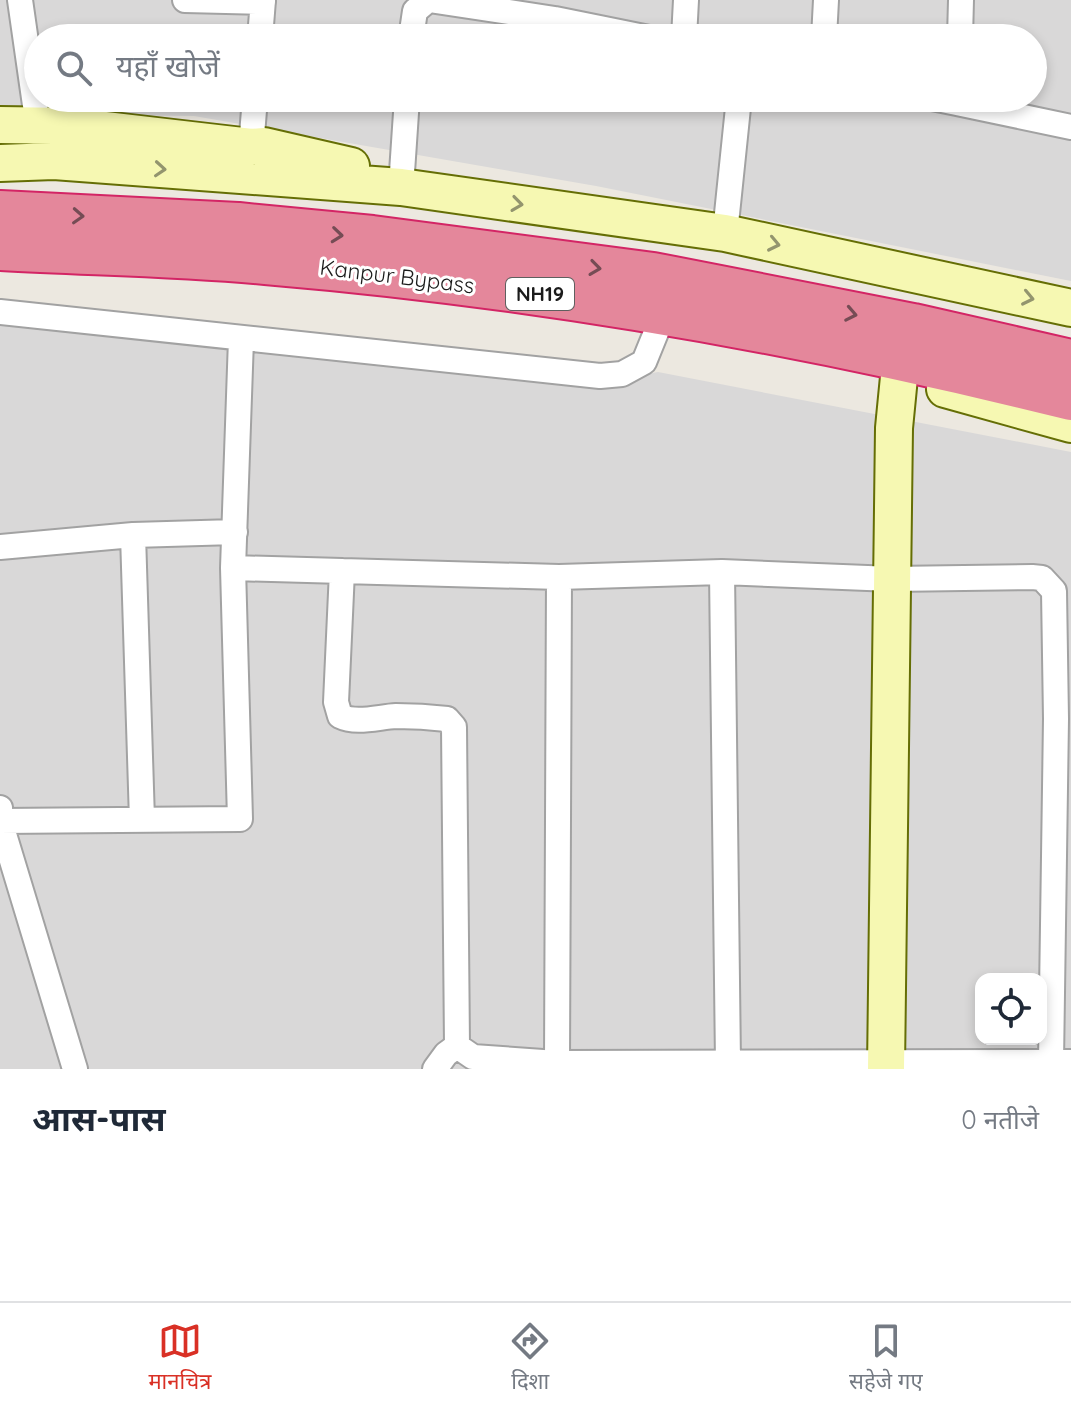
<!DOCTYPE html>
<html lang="hi">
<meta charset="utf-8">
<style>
body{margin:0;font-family:Quicksand,"Noto Sans Devanagari",sans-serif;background:#f6f6f7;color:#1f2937}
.controls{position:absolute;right:24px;bottom:24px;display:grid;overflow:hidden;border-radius:16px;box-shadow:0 4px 12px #0003}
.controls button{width:72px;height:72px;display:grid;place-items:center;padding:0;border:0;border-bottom:2px solid #e0e1e3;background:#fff;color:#1f2937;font:40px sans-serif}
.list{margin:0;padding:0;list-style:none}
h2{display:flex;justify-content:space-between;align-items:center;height:104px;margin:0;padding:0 32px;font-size:34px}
h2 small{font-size:26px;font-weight:400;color:#747a83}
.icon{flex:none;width:44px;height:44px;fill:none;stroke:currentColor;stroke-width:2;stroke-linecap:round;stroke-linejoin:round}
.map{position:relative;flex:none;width:1071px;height:1069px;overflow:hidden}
.search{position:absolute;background:#fff;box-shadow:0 4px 12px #0003;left:24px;right:24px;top:24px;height:88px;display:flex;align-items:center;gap:20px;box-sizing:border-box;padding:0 28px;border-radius:44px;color:#747a83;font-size:30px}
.sheet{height:232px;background:#fff}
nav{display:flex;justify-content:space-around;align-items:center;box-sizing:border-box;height:112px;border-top:2px solid #e0e1e3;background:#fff;font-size:22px;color:#747a83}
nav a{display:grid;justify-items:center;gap:4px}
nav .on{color:#d93025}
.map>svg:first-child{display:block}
</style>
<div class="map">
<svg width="1071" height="1069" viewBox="0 0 1071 1069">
<rect width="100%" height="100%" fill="#ece8e0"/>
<!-- residential -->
<path fill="#d9d8d8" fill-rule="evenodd" d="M 0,0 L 1071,0 L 1071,281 L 596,186 L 194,116 L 0,114 ZM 38,38 L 1033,38 L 1033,98 L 38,98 Z
M 0,323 L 604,382 L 658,372 L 1071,452 L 1071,1069 L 0,1069 ZM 981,979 L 1041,979 L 1041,1039 L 981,1039 Z"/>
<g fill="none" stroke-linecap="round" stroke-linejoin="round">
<!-- street casing -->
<g stroke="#a2a2a2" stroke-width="28">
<path id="street" d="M 20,0 L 38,126
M 185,0 L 263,2
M 429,0 L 555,19 L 649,38
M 260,38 L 263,0
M 411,38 L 415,11 L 428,0
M 684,38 L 686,0
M 824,38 L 826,0
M 960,38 L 961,0
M 932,98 L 957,103 L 957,98
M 957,103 L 1071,127
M 251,147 L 255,98
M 401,187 L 407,98
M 725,233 L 739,98
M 0,312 L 600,376 L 622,374 L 644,362 L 657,330
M 133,535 L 142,820
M 0,547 L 133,535 L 235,532
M 233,568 L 559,577
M 342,571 L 336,702 L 340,716 C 356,724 378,717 396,716 C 413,716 430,717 447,719 L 454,727 L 457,1046 L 473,1057 L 557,1063
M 722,572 L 892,579 L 1032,577 L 1042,578 L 1054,591 L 1056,719 L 1051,1062
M 0,808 L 0,821 L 75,1069
M 0,821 L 240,819 L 233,568 L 241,339
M 728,1063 L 722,572 L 559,577 L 557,1063 L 1071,1062
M 435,1069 L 446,1054 L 457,1046"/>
</g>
<!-- secondary casing -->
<g stroke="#656e05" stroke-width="40">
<path id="secondary" d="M 0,125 L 70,126 L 251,147 L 264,146 L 351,166
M 0,163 L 54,161 L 401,187 L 725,233 L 1071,308
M 945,389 L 1071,424
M 886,1069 L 894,428 L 899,377"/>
</g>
<!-- highway casing -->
<g stroke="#d32565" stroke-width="48">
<path id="highway" d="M 0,213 L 238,225 L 372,238 L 653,275 L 913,326 L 1071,362
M 0,248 C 89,253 177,254 266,262 C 538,285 807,332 1071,398"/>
</g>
<!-- street -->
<use href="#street" stroke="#fff" stroke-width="24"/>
<!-- secondary -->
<use href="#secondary" stroke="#f6f8b2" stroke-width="36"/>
<!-- highway -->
<use href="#highway" stroke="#e4879b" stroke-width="44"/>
</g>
<!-- one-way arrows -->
<defs><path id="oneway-chevron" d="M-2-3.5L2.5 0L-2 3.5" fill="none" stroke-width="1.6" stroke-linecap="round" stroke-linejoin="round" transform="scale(2)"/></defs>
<g stroke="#93956e">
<use href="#oneway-chevron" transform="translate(160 169) rotate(4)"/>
<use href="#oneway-chevron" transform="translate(517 204) rotate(8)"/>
<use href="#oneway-chevron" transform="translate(774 244) rotate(12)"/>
<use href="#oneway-chevron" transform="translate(1028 298) rotate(12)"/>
</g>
<g stroke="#754c55">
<use href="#oneway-chevron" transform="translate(78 216) rotate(3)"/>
<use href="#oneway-chevron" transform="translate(337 235) rotate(6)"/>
<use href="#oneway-chevron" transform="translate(595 268) rotate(8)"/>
<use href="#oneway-chevron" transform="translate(851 314) rotate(11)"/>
</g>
<g text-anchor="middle" stroke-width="6" stroke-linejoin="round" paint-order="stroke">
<!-- shield labels -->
<rect fill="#fff" stroke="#5f5f5f" stroke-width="2" x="506" y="278" width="68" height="32" rx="6"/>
<g font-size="20" font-weight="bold" fill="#1b1b1b">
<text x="540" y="301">NH19</text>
</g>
<!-- street labels -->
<g font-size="22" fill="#1b1b1b" stroke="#fff">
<text transform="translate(397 276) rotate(7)" y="8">Kanpur Bypass</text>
</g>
</g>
</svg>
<div class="controls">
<button><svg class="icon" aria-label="locate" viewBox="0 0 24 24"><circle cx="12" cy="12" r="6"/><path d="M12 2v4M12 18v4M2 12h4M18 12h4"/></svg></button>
</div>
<div class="search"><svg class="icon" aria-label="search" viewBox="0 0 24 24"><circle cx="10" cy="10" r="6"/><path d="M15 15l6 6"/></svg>यहाँ खोजें</div>
</div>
<section class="sheet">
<h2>आस-पास<small>0 नतीजे</small></h2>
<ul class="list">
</ul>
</section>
<nav>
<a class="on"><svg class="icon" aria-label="map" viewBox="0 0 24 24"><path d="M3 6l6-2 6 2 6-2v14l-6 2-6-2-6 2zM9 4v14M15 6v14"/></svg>मानचित्र</a>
<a><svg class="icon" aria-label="directions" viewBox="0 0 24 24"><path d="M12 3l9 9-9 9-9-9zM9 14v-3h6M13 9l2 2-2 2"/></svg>दिशा</a>
<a><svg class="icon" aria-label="saved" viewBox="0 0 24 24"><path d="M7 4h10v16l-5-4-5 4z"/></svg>सहेजे गए</a>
</nav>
